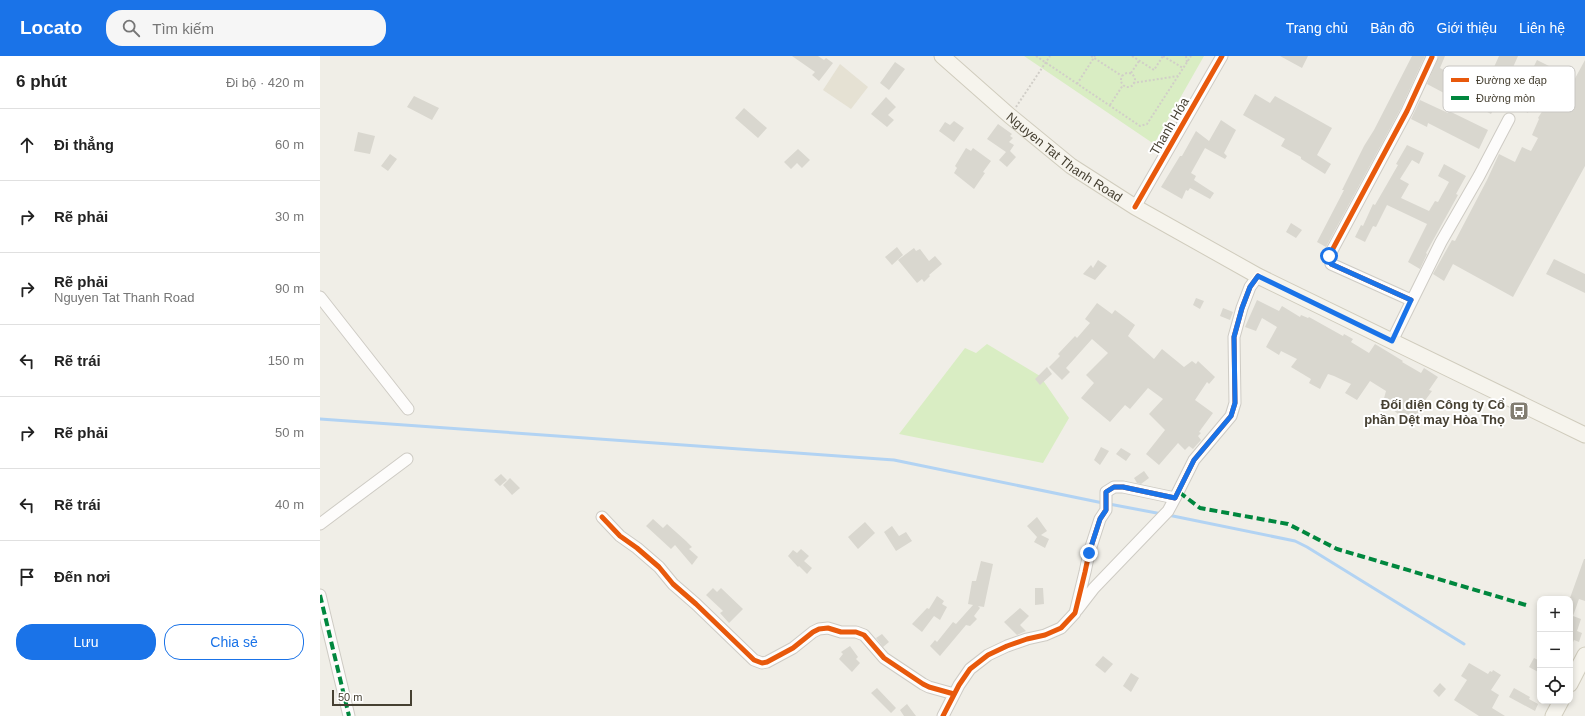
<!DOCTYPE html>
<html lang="vi">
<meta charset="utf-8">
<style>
body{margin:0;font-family:Helvetica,sans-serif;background:#f6f6f6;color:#222}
.controls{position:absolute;right:12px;bottom:12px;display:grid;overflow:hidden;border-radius:8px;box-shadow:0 2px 6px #0003}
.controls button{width:36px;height:36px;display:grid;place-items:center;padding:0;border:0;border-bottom:1px solid #e0e0e0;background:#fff;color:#222;font:20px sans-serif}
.scale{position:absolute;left:12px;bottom:10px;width:80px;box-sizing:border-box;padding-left:4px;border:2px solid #464032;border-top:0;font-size:11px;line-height:14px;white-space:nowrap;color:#464032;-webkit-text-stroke:3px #fff;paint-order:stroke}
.stop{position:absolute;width:12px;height:12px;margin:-9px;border:3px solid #1a73e8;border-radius:50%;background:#fff}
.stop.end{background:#1a73e8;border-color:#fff;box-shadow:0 1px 4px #0008}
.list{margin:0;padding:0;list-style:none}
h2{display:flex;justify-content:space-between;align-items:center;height:52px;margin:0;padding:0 16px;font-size:17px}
h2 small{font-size:13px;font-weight:400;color:#767676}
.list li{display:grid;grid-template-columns:26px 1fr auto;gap:12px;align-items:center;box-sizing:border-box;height:72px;padding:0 16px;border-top:1px solid #e0e0e0}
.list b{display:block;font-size:15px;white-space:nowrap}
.list p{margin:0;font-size:13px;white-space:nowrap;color:#767676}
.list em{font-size:13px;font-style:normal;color:#767676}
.actions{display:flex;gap:8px;padding:12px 16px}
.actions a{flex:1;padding:9px 0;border:1px solid #1a73e8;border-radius:16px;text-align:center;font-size:14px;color:#1a73e8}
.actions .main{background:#1a73e8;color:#fff}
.icon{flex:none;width:22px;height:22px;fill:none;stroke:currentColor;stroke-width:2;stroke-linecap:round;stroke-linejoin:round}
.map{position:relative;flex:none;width:1265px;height:660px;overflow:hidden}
header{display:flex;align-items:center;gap:24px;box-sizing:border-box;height:56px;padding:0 20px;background:#1a73e8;color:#fff}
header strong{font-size:19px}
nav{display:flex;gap:22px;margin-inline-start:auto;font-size:14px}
.search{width:280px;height:36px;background:#f6f6f6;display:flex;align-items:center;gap:10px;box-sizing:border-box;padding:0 14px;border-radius:16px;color:#767676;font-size:15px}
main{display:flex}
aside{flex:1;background:#fff}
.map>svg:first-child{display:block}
</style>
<header>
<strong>Locato</strong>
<div class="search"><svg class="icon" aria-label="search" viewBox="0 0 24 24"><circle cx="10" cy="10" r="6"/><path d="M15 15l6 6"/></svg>Tìm kiếm</div>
<nav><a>Trang chủ</a><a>Bản đồ</a><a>Giới thiệu</a><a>Liên hệ</a></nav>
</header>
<main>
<aside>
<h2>6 phút<small>Đi bộ · 420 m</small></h2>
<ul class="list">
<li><svg class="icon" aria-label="ahead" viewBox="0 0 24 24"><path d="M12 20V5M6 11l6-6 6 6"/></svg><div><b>Đi thẳng</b></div><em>60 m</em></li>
<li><svg class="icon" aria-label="right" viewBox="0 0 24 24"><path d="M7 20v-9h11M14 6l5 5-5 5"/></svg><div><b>Rẽ phải</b></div><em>30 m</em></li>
<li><svg class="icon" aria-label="right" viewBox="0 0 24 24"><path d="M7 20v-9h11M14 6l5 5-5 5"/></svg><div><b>Rẽ phải</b><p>Nguyen Tat Thanh Road</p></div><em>90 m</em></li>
<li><svg class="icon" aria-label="left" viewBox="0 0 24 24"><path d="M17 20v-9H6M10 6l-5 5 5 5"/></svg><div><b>Rẽ trái</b></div><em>150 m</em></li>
<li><svg class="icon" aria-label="right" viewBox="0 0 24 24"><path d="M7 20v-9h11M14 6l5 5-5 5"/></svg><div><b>Rẽ phải</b></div><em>50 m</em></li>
<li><svg class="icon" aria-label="left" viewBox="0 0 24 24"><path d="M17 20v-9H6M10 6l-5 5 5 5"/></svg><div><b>Rẽ trái</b></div><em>40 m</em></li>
<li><svg class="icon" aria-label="arrive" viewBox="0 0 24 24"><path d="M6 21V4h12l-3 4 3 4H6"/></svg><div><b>Đến nơi</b></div></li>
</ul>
<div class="actions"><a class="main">Lưu</a><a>Chia sẻ</a></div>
</aside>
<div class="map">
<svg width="1265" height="660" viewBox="0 0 1265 660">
<rect width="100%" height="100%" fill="#f0eee7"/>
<!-- residential -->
<path fill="#e5e1d3" d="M 520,8 L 548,31 L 531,53 L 503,34 Z"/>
<!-- green -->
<path fill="#d9edc3" d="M 704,0 L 884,0 L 834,88 Z
M 667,288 L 720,320 L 749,362 L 723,407 L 579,378 L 645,292 L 656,297 Z"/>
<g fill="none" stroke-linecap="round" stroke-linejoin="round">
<!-- stream -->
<path stroke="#b2d3f3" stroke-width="3" d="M 0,363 L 574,404 L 783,447
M 789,448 L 842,458
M 848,459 L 975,485 L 987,491 L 1144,588"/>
</g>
<!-- building -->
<path fill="#d9d7cf" d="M 472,0 L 498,0 L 504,4 L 506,2 L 513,7 L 499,25 L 492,19 L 495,16 Z
M 960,0 L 988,0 L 982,12 Z
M 1092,0 L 1105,0 L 1081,52 L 1006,191 L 997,186 L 1024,134 L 1022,134 L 1044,90 L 1054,74 Z
M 1119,0 L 1125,0 L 1120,12 L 1179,43 L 1171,58 L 1126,34 L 1124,37 L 1107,28 Z
M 1179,0 L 1198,0 L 1186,27 L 1170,20 Z
M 1217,4 L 1231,11 L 1225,22 L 1222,20 L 1208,57 L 1194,49 L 1199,38 L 1203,40 L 1214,16 L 1212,14 Z
M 1265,4 L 1265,110 L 1193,241 L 1133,208 L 1124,225 L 1113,218 L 1132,184 L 1135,185 L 1167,124 L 1179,98 L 1195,106 L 1202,91 L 1211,95 L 1218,82 L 1212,79 L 1219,63 L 1218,62 L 1228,46 L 1238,52 L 1240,50 Z
M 575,6 L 585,13 L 569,34 L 560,27 Z
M 935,38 L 950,47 L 955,40 L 1012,72 L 997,99 L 1011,108 L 1005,118 L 981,103 L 981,101 L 961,90 L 965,83 L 923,59 Z
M 94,40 L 119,52 L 112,64 L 87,51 Z
M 566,41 L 576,51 L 568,59 L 574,64 L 567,71 L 551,58 Z
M 1100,44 L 1128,57 L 1129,55 L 1168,74 L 1159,93 L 1108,67 L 1107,71 L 1091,63 Z
M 424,52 L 447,72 L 438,82 L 415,62 Z
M 901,64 L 916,74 L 904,97 L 907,100 L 905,103 L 885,92 L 871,117 L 876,120 L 874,124 L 894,137 L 890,143 L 870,132 L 868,135 L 866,134 L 862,143 L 841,131 L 860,100 L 862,100 L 876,75 L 889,85 Z
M 634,65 L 644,72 L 634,86 L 619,75 L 625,66 L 630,69 Z
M 678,68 L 692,78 L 690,80 L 693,82 L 689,86 L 694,89 L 690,95 L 696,101 L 687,111 L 679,104 L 686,96 L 667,83 Z
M 38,76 L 55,80 L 50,98 L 34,95 Z
M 1087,89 L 1104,97 L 1099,108 L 1092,104 L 1080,123 L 1089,128 L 1081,142 L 1109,155 L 1115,145 L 1118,146 L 1129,126 L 1118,120 L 1124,108 L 1146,120 L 1136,138 L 1138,139 L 1106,197 L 1107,198 L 1100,213 L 1088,206 L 1107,168 L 1067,149 L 1056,171 L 1053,170 L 1045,186 L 1035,181 L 1041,169 L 1043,170 L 1053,148 L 1055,149 L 1078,109 L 1076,108 Z
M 646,92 L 651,95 L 653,92 L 671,105 L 663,116 L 665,117 L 654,133 L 634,117 L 637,112 L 635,110 Z
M 478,93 L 490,104 L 482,112 L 477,107 L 471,113 L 464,106 Z
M 70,98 L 77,103 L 68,115 L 61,110 Z
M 971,167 L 982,174 L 976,182 L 966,176 Z
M 577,191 L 583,199 L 572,209 L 565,201 Z
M 594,192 L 596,195 L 600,193 L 609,205 L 615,200 L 622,208 L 609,219 L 610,220 L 604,226 L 602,223 L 597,227 L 578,204 Z
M 1234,203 L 1265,218 L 1265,237 L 1226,218 Z
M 778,204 L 787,210 L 775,224 L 763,218 L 771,209 L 773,212 Z
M 876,242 L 884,245 L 880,253 L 873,249 Z
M 937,244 L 959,255 L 962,250 L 980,261 L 981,259 L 988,262 L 989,261 L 1023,280 L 1024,278 L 1033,283 L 1031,286 L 1049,297 L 1055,288 L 1083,305 L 1082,306 L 1101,317 L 1104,312 L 1118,321 L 1109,334 L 1112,335 L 1098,354 L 1099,355 L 1098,359 L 1091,368 L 1063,346 L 1066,335 L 1050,325 L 1037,344 L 1025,337 L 1031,328 L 1014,320 L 1008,318 L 1000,333 L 989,327 L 991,323 L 971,311 L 977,303 L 961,295 L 959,299 L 946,291 L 957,271 L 942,262 L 936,275 L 925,271 Z
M 777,247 L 792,258 L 795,254 L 815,269 L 808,280 L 834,303 L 842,293 L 864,311 L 872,305 L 876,308 L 878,305 L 895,321 L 889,328 L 887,326 L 875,344 L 893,357 L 879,376 L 881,377 L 878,380 L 881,384 L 873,393 L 869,390 L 865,394 L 858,387 L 839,409 L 826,398 L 845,374 L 829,358 L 843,343 L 828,332 L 810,353 L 805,349 L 790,366 L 761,342 L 774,327 L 766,319 L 788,297 L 772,283 L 746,312 L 750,316 L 742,324 L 729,311 L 740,300 L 738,298 L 755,280 L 757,282 L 770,267 L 765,263 Z
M 903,252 L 913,256 L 910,264 L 900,260 Z
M 727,311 L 732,318 L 720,329 L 715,323 Z
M 781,391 L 789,395 L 780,409 L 774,404 Z
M 801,392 L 811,398 L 806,405 L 796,398 Z
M 824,415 L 829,422 L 821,428 L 817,427 L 814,422 Z
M 181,418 L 187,424 L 180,430 L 174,424 Z
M 190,422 L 200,432 L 192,439 L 183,429 Z
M 717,461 L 727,475 L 721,479 L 729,483 L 725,492 L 714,486 L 717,481 L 707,470 Z
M 333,463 L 343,472 L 347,468 L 366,485 L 372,491 L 369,493 L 378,501 L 372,509 L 355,489 L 351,493 L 326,470 Z
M 545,466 L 555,477 L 538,493 L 528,481 Z
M 572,470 L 579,480 L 586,476 L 592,485 L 576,495 L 564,476 Z
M 481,493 L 489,500 L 484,505 L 492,512 L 487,518 L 479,510 L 478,511 L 468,500 L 473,494 L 477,497 Z
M 1264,503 L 1265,503 L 1265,545 L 1259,543 L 1253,560 L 1261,563 L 1257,575 L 1262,577 L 1259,586 L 1254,584 L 1251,591 L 1250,591 L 1250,542 Z
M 661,505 L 673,508 L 664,551 L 658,550 L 660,552 L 654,560 L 657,563 L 650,570 L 646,569 L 620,600 L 610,590 L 615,584 L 617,586 L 633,566 L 636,568 L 653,549 L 648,548 L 652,525 L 656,525 Z
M 393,532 L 397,536 L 401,532 L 423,553 L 409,567 L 400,557 L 403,555 L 386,539 Z
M 715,532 L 723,532 L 724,548 L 715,549 Z
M 617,540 L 624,545 L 622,548 L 627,551 L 620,564 L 614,560 L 602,576 L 592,568 L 607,552 L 609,553 Z
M 700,552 L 709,560 L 700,569 L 706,575 L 697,579 L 684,566 Z
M 562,578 L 569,586 L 563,591 L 556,582 Z
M 530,590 L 538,601 L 536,603 L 540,607 L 532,616 L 519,603 L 523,598 L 521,596 Z
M 783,600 L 793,608 L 785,617 L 775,609 Z
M 1214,602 L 1220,605 L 1220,617 L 1209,611 Z
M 1149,607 L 1168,618 L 1170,615 L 1172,616 L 1173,614 L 1181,619 L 1171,634 L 1179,639 L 1172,652 L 1185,660 L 1159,660 L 1134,644 L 1147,624 L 1141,620 Z
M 811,617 L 819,622 L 811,636 L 803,630 Z
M 1120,627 L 1126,633 L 1119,641 L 1113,635 Z
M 557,632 L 576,652 L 571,657 L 551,637 Z
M 1194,632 L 1210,641 L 1209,643 L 1218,648 L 1215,655 L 1189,641 Z
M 587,648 L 596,660 L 584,660 L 580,654 Z"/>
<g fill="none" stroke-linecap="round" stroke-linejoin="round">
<!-- street casing -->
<g stroke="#cecbc4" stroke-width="13">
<path id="street" d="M 815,151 L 902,0
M 0,241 L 88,353
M 1091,244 L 1011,208 L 1009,200 L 1087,55 L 1112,1
M 1072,285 L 1121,186 L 1159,120 L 1189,63
M 282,461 L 300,480 L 317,492 L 339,511 L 353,528 L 376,548 L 434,604 L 442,607 L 447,606 L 473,592 L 493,576 L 499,573 L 508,572 L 521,576 L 536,576 L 544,579 L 564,602 L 603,628 L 609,631 L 634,638
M 0,468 L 87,403
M 0,539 L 29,660
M 757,554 L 774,532 L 848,455 L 855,442
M 623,660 L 639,629 L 650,613 L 668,599 L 687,590 L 707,583 L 725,579 L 741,572 L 755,557 L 765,516 L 769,497 L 780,463 L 786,454 L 786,436 L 794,431 L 803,431 L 855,442 L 874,404 L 911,360 L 915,347 L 914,281 L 922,252 L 930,231 L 938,220"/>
</g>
<!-- secondary casing -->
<g stroke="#d0ccbd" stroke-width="17">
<g id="secondary">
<path id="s1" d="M 622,0 L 690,60 L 751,110 L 815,151 L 938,220 L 1265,379"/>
<path d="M 1250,628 L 1265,599"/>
<path d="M 1233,660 L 1241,645"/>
</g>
</g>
<!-- path -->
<path stroke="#d1cec8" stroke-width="2" stroke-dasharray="2 2" stroke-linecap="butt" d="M 716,0 L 820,70 L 827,68 L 871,0
M 771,0 L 802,20
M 812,0 L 834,14 L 843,0
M 843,0 L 863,12
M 866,0 L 867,6
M 811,17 L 819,5
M801 24a7 7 0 1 1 14 0a7 7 0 1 1-14 0Z
M 813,27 L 858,20
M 757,28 L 775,0
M 790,49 L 803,29
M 696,51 L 730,0"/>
<!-- street -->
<use href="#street" stroke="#fdfcfb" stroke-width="11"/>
<!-- secondary -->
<use href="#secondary" stroke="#f6f4ed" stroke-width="15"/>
<!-- quiet -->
<path stroke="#00873e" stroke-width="4" stroke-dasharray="8 4" stroke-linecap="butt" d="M 859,436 L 880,452 L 968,468 L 1017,493 L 1206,549
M 0,539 L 29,660"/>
<!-- cycleway casing -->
<g stroke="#fff" stroke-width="8">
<path id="cycleway" d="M 815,151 L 902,0
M 1091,244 L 1011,208 L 1009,200 L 1087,55 L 1112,1
M 282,461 L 300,480 L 317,492 L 339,511 L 353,528 L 376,548 L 434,604 L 442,607 L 447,606 L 473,592 L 493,576 L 499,573 L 508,572 L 521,576 L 536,576 L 544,579 L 564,602 L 603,628 L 609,631 L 634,638
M 623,660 L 639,629 L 650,613 L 668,599 L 687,590 L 707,583 L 725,579 L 741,572 L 755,557 L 765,516 L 769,497 L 780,463 L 786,454 L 786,436 L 794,431 L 803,431 L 855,442 L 874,404 L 911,360 L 915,347 L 914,281 L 922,252 L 930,231 L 938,220"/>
</g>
<!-- cycleway -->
<use href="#cycleway" stroke="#e8590c" stroke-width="5"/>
</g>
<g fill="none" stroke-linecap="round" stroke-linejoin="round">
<!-- route -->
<path stroke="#1a73e8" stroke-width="5" d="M 769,497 L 780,463 L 786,454 L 786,436 L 794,431 L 803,431 L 855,442 L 874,404 L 911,360 L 915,347 L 914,281 L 922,252 L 930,231 L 938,220 L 1072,285 L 1091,244 L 1011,208 L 1009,200"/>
</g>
<!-- icons -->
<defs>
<g id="bus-square" transform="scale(1)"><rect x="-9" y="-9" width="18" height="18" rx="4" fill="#827d71" stroke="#fff"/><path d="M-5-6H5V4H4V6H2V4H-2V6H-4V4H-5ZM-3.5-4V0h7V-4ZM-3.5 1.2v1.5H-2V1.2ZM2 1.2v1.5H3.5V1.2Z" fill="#fff"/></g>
</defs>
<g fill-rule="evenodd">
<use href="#bus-square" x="1199" y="355"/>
</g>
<g text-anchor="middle" stroke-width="4" stroke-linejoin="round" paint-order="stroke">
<!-- street labels -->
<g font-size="13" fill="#464032" stroke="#fff">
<text transform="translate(849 70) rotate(-60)" y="5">Thanh Hóa</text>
<text dy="5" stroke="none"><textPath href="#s1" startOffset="159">Nguyen Tat Thanh Road</textPath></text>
</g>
<!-- poi labels -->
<g font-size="13" font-weight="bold" fill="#464032" stroke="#fff" text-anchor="end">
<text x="1185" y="353">Đối diện Công ty Cổ<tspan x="1185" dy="15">phần Dệt may Hòa Thọ</tspan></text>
</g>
</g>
<!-- legend -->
<rect x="1123" y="10" width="132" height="46" rx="6" fill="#fff" stroke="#c8c6c2" stroke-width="1"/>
<rect x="1131" y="22" width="18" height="4" fill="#e8590c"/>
<rect x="1131" y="40" width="18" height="4" fill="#00873e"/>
<g font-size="11" fill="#464032">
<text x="1156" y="28">Đường xe đạp</text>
<text x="1156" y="46">Đường mòn</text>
</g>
</svg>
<div class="controls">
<button>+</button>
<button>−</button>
<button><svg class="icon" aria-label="locate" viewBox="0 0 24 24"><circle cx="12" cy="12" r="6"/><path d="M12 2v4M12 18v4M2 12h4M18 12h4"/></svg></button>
</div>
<div class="scale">50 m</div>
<div class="stop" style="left:1009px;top:200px"></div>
<div class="stop end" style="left:769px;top:497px"></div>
</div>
</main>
